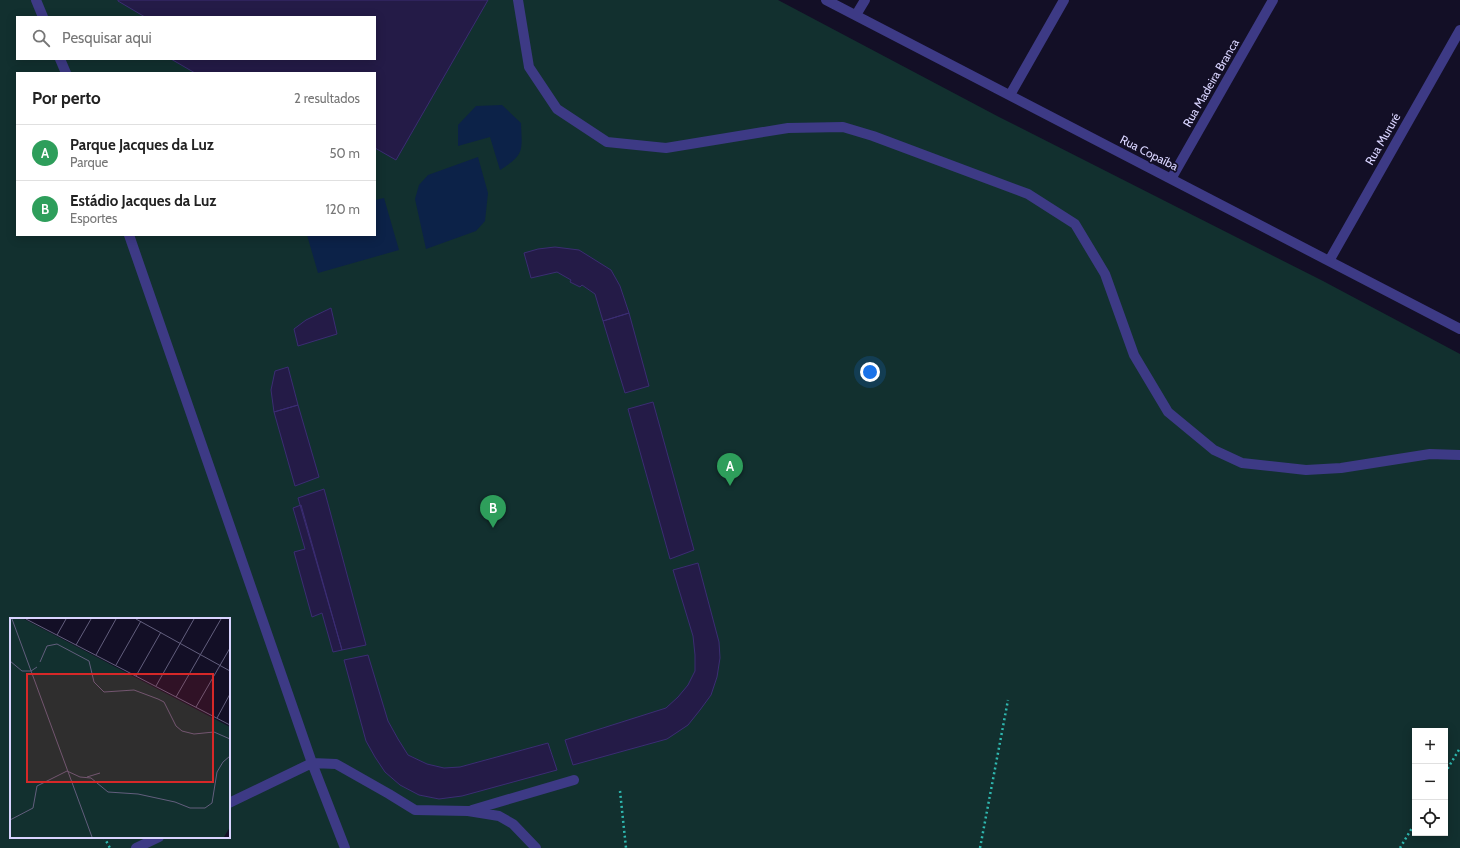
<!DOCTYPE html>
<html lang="pt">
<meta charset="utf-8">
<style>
body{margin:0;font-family:Cabin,sans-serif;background:#f6f6f6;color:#222}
.controls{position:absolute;right:12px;bottom:12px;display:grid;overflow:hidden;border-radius:0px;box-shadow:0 2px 10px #0003}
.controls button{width:36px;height:36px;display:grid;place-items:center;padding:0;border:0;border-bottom:1px solid #e0e0e0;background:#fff;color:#222;font:20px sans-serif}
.you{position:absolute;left:870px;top:372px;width:14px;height:14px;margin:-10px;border:3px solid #fff;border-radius:50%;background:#1a73e8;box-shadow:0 0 0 6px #1a73e833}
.badge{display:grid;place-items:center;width:26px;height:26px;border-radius:50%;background:#2563eb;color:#fff;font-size:13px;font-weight:700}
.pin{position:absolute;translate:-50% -33px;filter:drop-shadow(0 1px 2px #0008)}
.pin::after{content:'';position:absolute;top:21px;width:14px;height:12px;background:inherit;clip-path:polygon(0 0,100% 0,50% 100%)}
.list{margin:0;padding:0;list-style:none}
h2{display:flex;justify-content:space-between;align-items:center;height:52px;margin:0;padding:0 16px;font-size:17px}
h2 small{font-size:13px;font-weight:400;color:#767676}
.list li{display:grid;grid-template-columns:26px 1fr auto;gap:12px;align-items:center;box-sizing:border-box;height:56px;padding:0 16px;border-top:1px solid #e0e0e0}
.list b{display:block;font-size:15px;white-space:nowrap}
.list p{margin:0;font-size:13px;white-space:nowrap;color:#767676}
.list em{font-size:13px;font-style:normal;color:#767676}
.icon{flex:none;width:22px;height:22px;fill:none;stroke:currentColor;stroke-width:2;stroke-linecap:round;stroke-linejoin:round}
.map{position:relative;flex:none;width:1460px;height:848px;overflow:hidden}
.search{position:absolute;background:#fff;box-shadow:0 2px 10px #0003;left:16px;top:16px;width:360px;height:44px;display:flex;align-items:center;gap:10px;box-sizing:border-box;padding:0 14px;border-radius:0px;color:#767676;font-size:15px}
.panel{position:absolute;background:#fff;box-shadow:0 2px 10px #0003;left:16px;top:72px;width:360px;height:164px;border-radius:0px}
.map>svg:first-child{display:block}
</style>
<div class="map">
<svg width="1460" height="848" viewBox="0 0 1460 848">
<rect width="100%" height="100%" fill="#130f26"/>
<!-- green -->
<path fill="#12302f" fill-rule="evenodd" d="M 0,0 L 778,0 L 999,117 L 1323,281 L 1460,354 L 1460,848 L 0,848 ZM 17,17 L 375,17 L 375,59 L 17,59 ZM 17,73 L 375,73 L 375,235 L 17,235 ZM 11,619 L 229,619 L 229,837 L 11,837 ZM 1415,731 L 1445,731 L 1445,833 L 1415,833 Z"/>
<!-- water -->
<path fill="#0c2248" d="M 502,105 L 521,123 C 522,151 525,154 500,170 L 490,137 L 458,146 L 458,125 L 476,106 Z
M 478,157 L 488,193 L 485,221 L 476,231 L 426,249 L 415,199 L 419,185 L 428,175 Z
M 384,198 L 399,250 L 318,273 L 307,235 L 375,235 L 375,200 Z"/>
<!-- building -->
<path fill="#241b47" stroke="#3b2d73" d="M 118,0 L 488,0 L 396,160 L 375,148 L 375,73 L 195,73 L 171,59 L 375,59 L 375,17 L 145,17 L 118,1 Z
M 555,247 L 579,250 L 611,270 L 620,286 L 629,313 L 603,321 L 595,294 L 582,285 L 580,287 L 570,282 L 571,280 L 557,272 L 531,278 L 524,253 L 538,249 Z
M 331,308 L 337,334 L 298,346 L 294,329 L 306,320 Z
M 629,313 L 649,386 L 625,393 L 603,321 Z
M 288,367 L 298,405 L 274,412 L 271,390 L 275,371 Z
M 653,402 L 694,550 L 670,559 L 628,409 Z
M 298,405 L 319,477 L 295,486 L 274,412 Z
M 324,489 L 366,645 L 342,650 L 298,498 Z
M 301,505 L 342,650 L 333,652 L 322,613 L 312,617 L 294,552 L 305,549 L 293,508 Z
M 698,563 L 719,642 L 720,658 L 717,677 L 711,695 L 700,710 L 688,725 L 667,739 L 573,765 L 565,740 L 666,708 L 678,697 L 688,685 L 695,671 L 695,655 L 693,636 L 673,570 Z
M 368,655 L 388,721 L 398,739 L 408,755 L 427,764 L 444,768 L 460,767 L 548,743 L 557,770 L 462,796 L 439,799 L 419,795 L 400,785 L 385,772 L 375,757 L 366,741 L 344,660 Z"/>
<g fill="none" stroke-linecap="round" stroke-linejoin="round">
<!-- path -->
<path stroke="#2fb8b0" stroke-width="2.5" stroke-dasharray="2 3" stroke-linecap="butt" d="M 1445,773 L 1460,748
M 620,791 L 626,848
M 104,837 L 110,848
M 980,848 L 1008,700
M 1400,848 L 1415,823"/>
<!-- minor -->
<path stroke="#3d3a85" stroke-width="10" d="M 36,0 L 43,17
M 518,0 L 529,67 L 557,109 L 607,142 L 666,148 L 788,128 L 843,127 L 873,136 L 1028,194 L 1075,224 L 1105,274 L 1134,355 L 1168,412 L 1214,450 L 1242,463 L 1306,470 L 1341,468 L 1430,454 L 1460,455
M 826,0 L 1460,329
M 856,15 L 865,0
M 60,59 L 66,73
M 1010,95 L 1064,0
M 1171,179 L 1273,0
M 129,235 L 312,763 L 345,848
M 1329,261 L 1460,30
M 229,803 L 312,763 L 336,764 L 389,794 L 415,810 L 468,811 L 499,816 L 513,824 L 536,848
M 472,810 L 574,780
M 136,848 L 159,837"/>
</g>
<g text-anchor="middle" stroke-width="3.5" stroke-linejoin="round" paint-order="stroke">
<!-- street labels -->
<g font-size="12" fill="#d9d4ff" stroke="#130f26">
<text transform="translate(1211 83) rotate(-60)" y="4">Rua Madeira Branca</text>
<text transform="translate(1383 139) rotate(-60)" y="4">Rua Mururé</text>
<text transform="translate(1149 153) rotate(27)" y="4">Rua Copaíba</text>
</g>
</g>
<!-- overview -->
<g transform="translate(10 618)">
<rect width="220" height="220" fill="#130f26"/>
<path d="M 0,1 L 14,1 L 220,109 L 220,209 L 214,219 L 0,219 Z" fill="#12302f"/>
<path fill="none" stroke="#625e7d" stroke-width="1" d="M 2,1 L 82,219M 16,1 L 220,107M 126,1 L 220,53M 47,17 L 56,1M 66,27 L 81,1M 86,37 L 106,1M 0,43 L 12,53 L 21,53 L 27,49M 30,44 L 37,28 L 47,26 L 79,43 L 84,64 L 94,74 L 124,72 L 148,81 L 154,84 L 166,108 L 172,113 L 184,116 L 204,114 L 220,121M 106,47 L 131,3M 126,58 L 151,14M 146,68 L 184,1M 166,79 L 211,1M 186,89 L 220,30M 207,100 L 220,76M 77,159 L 90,155M 0,202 L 23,190 L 27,168 L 57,153 L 70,159 L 81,160 L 98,174 L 128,176 L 165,184 L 180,190 L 195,190 L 202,185 L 207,154 L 213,144 L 220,138"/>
<path fill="#d62828" fill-opacity="0.15" stroke="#d62828" stroke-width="2" d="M 17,56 L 203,56 L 203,164 L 17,164 Z"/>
<rect width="220" height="220" fill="none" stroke="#d9d4ff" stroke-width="2"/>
</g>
</svg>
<div class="controls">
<button>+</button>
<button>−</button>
<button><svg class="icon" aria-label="locate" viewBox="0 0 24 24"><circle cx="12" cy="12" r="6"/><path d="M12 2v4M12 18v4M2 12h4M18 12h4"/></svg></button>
</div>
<div class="you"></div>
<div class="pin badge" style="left:730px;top:486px;background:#2e9e5b">A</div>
<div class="pin badge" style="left:493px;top:528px;background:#2e9e5b">B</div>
<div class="search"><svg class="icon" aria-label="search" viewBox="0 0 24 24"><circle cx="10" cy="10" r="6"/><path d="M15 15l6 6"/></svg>Pesquisar aqui</div>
<section class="panel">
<h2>Por perto<small>2 resultados</small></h2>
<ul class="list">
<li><span class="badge" style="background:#2e9e5b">A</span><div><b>Parque Jacques da Luz</b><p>Parque</p></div><em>50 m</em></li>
<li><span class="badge" style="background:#2e9e5b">B</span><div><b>Estádio Jacques da Luz</b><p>Esportes</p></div><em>120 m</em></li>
</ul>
</section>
</div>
